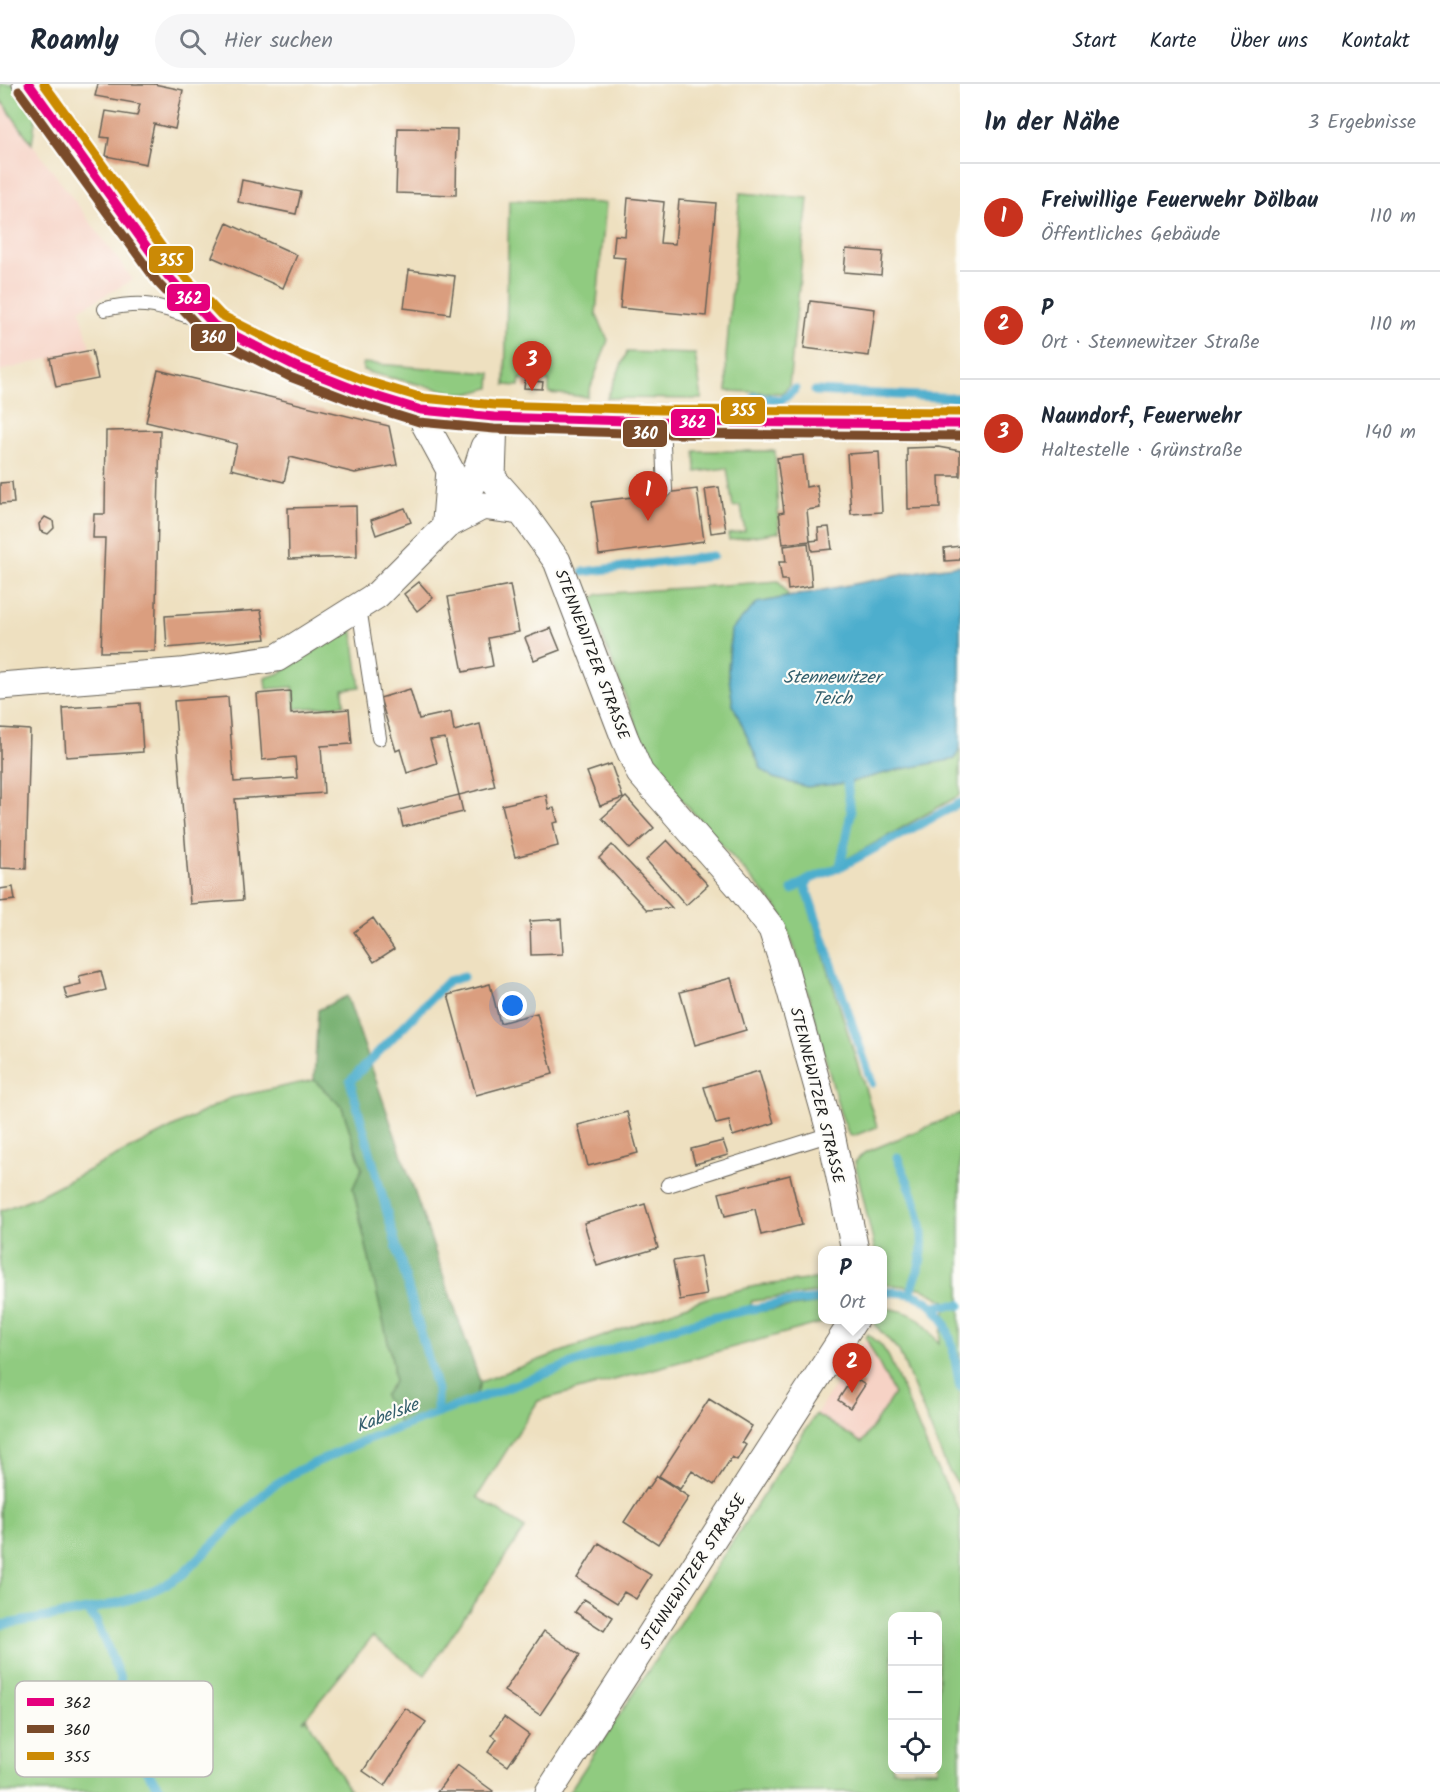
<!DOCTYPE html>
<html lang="de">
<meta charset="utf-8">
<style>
body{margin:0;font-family:Kalam,sans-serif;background:#f6f6f7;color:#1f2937}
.controls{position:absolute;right:18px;bottom:18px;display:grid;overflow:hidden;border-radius:12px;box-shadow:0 6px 24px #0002}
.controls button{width:54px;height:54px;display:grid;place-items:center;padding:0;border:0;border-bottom:2px solid #e0e1e3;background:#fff;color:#1f2937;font:30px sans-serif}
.you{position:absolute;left:513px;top:922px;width:21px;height:21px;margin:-15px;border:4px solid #fff;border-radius:50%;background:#1a73e8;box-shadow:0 0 0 9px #1a73e833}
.badge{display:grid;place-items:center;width:39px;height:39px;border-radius:50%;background:#c8321e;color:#fff;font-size:20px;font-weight:700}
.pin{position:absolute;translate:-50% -50px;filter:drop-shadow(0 2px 3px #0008)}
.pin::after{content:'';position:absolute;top:32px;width:21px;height:18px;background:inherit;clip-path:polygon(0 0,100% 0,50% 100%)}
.popup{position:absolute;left:818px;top:1162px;width:69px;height:78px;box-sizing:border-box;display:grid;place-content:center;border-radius:12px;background:#fff;filter:drop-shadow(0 2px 4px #0005);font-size:20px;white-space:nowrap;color:#747a83}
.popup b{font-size:22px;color:#1f2937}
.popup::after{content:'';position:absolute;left:50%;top:100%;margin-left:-12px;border:12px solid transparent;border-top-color:#fff}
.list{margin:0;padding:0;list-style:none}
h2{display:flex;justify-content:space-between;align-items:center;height:78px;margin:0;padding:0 24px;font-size:26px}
h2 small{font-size:20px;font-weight:400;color:#747a83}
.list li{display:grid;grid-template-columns:39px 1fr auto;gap:18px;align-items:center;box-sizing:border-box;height:108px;padding:0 24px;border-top:2px solid #e0e1e3}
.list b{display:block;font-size:22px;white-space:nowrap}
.list p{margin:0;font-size:20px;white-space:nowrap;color:#747a83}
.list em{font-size:20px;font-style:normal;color:#747a83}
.icon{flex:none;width:33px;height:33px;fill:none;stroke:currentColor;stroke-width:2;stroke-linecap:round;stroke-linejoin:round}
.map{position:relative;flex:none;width:960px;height:1708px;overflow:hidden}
header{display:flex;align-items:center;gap:36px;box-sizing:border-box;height:84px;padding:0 30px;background:#fff;border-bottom:2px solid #e0e1e3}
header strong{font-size:28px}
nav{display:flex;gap:33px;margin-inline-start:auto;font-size:21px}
.search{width:420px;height:54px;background:#f6f6f7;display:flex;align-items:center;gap:15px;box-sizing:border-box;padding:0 21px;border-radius:33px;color:#747a83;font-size:22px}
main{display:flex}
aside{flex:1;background:#fff}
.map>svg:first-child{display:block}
</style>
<header>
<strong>Roamly</strong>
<div class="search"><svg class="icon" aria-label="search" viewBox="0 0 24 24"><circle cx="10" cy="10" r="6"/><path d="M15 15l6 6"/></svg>Hier suchen</div>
<nav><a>Start</a><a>Karte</a><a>Über uns</a><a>Kontakt</a></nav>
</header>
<main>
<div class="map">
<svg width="960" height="1708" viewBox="0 0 960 1708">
<rect width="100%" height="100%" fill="#fdfcf7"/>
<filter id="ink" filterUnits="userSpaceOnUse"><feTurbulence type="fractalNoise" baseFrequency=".0167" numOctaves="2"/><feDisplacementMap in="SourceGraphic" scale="12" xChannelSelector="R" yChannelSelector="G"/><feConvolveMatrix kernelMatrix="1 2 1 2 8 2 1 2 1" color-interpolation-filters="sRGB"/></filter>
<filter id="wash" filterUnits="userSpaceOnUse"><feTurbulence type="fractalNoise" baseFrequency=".008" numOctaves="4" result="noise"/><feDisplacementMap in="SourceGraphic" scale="24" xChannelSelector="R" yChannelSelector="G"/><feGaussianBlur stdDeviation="1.35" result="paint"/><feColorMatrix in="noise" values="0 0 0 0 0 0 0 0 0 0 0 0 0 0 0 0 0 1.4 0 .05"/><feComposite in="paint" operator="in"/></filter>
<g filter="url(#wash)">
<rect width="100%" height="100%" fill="#eee0c0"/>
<!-- built -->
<path fill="#f6d2c5" d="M 0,16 L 133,196 L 80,225 L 90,264 L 0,287 Z
M 866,1254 L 894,1310 L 862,1359 L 816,1330 Z"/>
<!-- green -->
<path fill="#90cb80" stroke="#56744e" stroke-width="1.5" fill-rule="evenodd" d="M 0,0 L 13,0 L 36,31 L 32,60 L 0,15 Z
M 740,109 L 808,114 L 789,302 L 782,309 L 727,307 L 726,273 Z
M 509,116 L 606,119 L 596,230 L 608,256 L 587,313 L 549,309 L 549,297 L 520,295 L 519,302 L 505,301 Z
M 627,268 L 695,270 L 702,315 L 607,314 Z
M 363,279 L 491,289 L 490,304 L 468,310 L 456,309 L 371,289 L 363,286 Z
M 695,367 L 775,367 L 779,448 L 729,456 L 728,450 L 745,447 L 741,422 L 733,423 L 727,384 L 696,388 Z
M 779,497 L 789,512 L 757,520 L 731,546 L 728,587 L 733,621 L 847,699 L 897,686 L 955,675 L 960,662 L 960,711 L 847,775 L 801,798 L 877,1043 L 853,1052 L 849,1051 L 840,1028 L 799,877 L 782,831 L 775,821 L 665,697 L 655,682 L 638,646 L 591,523 L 590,516 L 599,510 Z
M 352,542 L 360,603 L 343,605 L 344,621 L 295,625 L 293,603 L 266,605 L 265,594 L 280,589 Z
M 314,996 L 342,1023 L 362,1084 L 353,1104 L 393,1280 L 394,1298 L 476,1313 L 480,1298 L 712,1212 L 756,1202 L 822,1194 L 822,1208 L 752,1217 L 748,1229 L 822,1219 L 822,1236 L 832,1236 L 538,1317 L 477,1413 L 525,1444 L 425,1591 L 372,1553 L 303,1637 L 307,1635 L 350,1708 L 0,1708 L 0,1127 L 38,1112 L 230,1014 Z
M 960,1029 L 960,1404 L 946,1382 L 899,1267 L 875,1241 L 877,1236 L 882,1236 L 882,1224 C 915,1227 920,1234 939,1259 L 947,1218 L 921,1204 L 884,1200 L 882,1194 L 882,1166 L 875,1166 L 855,1078 L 864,1069 Z
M 868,1250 L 881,1261 L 889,1273 L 932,1375 L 960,1428 L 960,1708 L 569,1708 L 816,1330 L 862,1359 L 894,1310 L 866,1254 ZM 892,1532 L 938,1532 L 938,1686 L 892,1686 Z"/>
<!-- forest -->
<path fill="#74af6e" stroke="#486645" stroke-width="1.5" d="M 347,912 L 480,1298 L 476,1313 L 400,1340 L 384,1312 L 394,1298 L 393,1280 L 353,1104 L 362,1084 L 342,1023 L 314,996 L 318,926 Z"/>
<!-- water -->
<path fill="#4eaecd" stroke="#356574" stroke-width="1.5" d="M 960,481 L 960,662 L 955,675 L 897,686 L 847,699 L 807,703 L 773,694 L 761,684 L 733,621 L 728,587 L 731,546 L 757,519 L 931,485 Z"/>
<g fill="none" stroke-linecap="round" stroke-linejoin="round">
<!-- stream -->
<path stroke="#4eaecd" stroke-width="9" d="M 815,307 L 960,314
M 755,313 L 782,316 L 795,305
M 583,488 L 713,472
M 847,699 L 851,729 L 840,783 L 810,795 L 805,801 L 872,999
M 838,784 L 960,719
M 792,806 L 808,796
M 897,1073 C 911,1105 927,1138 921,1174 C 919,1186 914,1198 910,1210
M 882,1208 C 895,1208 912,1208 923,1215 C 952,1231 954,1274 960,1303
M 933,1222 L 960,1221
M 437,1329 L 437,1306 L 350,997 L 448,897 L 463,893
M 87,1526 L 97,1538 L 120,1594 L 129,1653 L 136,1672 L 162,1708
M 0,1541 C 60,1530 132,1525 183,1490 L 271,1403 L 299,1386 L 370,1354 L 662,1247 L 713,1233 L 783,1219 L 822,1215"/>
</g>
<g id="blocks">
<!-- building -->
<path fill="#da9e7f" d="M 98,0 L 154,0 L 183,6 L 175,45 L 154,40 L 146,80 L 106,72 L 109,54 L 101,53 L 106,27 L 137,32 L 140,20 L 95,12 Z
M 398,44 L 457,45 L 456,111 L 396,109 Z
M 242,96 L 301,108 L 296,130 L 238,118 Z
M 628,114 L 664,118 L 660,159 L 675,160 L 679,116 L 716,119 L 706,232 L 620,224 L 625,174 L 613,173 L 615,151 L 625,152 Z
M 227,139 L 297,171 L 283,204 L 212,173 Z
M 846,165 L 883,168 L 881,191 L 844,188 Z
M 409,186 L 455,192 L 450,230 L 404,224 Z
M 810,217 L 875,225 L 869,272 L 804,264 Z
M 92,266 L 98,295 L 56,303 L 50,274 Z
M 158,286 L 389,342 L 397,381 L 355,389 L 290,373 L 284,398 L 231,385 L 237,360 L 146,338 Z
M 525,296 L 543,298 L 542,305 L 524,304 Z
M 160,346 L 155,567 L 101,568 L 105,454 L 93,454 L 94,430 L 105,430 L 106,347 Z
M 938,363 L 960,367 L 960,392 L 939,392 L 940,424 L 908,425 L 907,364 Z
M 879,368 L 882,428 L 851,430 L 847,370 Z
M 803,371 L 806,403 L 817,401 L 820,424 L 807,426 L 810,457 L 783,460 L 779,429 L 784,428 L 777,374 Z
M 12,398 L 14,419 L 0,420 L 0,399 Z
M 719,403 L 726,447 L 711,449 L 705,405 Z
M 697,405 L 704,457 L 599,471 L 592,418 Z
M 356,422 L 357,473 L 289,475 L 288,424 Z
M 405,424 L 411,438 L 376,451 L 371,436 Z
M 45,433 L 53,437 L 54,444 L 48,450 L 40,447 L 39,440 Z
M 829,443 L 832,465 L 812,467 L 810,457 L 819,456 L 818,444 Z
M 808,459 L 812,502 L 788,506 L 787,496 L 782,496 L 779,478 L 786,478 L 784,462 Z
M 960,462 L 960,476 L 945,477 L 944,464 Z
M 419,498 L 433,514 L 417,527 L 404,510 Z
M 510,501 L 519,548 L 488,554 L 493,582 L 463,588 L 448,513 Z
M 261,526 L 266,555 L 167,564 L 165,532 Z
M 551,544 L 560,566 L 534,576 L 525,554 Z
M 410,605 L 419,635 L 451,628 L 454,647 L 480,640 L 495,702 L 459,711 L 463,728 L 403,743 L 399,726 L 459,711 L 445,654 L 430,656 L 437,679 L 407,689 L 400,665 L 396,667 L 380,614 Z
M 290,607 L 291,630 L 349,625 L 352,660 L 321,662 L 324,709 L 235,715 L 243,816 L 190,820 L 174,617 L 228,613 L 234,698 L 297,694 L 295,673 L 262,676 L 257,610 Z
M 140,619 L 143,668 L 66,673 L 63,624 Z
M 0,644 L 30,646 L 26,785 L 0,784 Z
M 611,680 L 623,714 L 600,722 L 587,688 Z
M 546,711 L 549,725 L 554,724 L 558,738 L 553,739 L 558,762 L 515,773 L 502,721 Z
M 626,713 L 654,744 L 630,765 L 602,734 Z
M 667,756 L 708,801 L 686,821 L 646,776 Z
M 612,761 L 672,824 L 647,826 L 599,774 Z
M 13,803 L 15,816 L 0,818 L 0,805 Z
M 373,834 L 394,865 L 374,878 L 354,848 Z
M 561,835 L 563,870 L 531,871 L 530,837 Z
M 101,887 L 106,906 L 67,915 L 64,904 L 81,900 L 79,892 Z
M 731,894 L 746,946 L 695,961 L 680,908 Z
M 490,900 L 500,939 L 537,929 L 553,990 L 476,1011 L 448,911 Z
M 759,987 L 774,1039 L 733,1052 L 729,1037 L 716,1040 L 704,1003 Z
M 627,1028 L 638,1069 L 588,1082 L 578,1041 Z
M 723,1057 L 728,1071 L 695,1080 L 691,1065 Z
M 790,1091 L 802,1141 L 761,1151 L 755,1125 L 725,1132 L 719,1109 Z
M 645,1120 L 658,1164 L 597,1182 L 584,1139 Z
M 700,1172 L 707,1211 L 680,1216 L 673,1177 Z
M 853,1293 L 865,1301 L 850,1324 L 838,1316 Z
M 709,1315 L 752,1342 L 742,1358 L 746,1361 L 737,1376 L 732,1373 L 714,1401 L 692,1387 L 680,1405 L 659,1392 Z
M 657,1392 L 689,1413 L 658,1460 L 624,1438 L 646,1404 L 648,1405 Z
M 599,1459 L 651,1491 L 636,1515 L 624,1508 L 617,1519 L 577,1494 Z
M 584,1515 L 613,1533 L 604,1547 L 575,1528 Z
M 544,1547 L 580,1571 L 540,1631 L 504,1607 Z
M 405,1624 L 426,1638 L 385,1702 L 363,1687 Z
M 504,1633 L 529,1651 L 508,1682 L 488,1668 L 497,1655 L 491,1651 Z
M 457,1681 L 493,1707 L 492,1708 L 437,1708 Z"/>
</g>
</g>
<g filter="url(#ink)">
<use href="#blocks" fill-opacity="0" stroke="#666155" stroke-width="1.5"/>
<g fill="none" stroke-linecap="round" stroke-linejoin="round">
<!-- lane casing -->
<g stroke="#666155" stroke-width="16">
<path id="lane" d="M 105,225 C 145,216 160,222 197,235
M 662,338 L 665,406
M 359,523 L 379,654
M 668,1101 L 831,1050"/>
</g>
<!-- street casing -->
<g stroke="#666155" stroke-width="29">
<path id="street" d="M 421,326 L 425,340 L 450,386 L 446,437
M 494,333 L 492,394 L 521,427 L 557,477 L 625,655 L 640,689 L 739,802 L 772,845 L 783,879 L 831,1050 L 855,1166
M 447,441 L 483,422 L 521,427
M 0,602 L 180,588 L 277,574 L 377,511 L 446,442 L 472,401 L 484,363
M 549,1708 L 854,1236"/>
</g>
<!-- secondary casing -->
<g stroke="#666155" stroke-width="35">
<path id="secondary" d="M 29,0 L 168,192 L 214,241 L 295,282 L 359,307 L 421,326 L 494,333 L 662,338 L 960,340"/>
</g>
<!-- lane -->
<use href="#lane" stroke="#fff" stroke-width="14"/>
<!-- street -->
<use href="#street" stroke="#fff" stroke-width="27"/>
<!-- secondary -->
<use href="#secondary" stroke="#fff" stroke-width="33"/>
<!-- bus-1 casing -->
<g stroke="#fdfcf7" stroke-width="14">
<path id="bus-1" d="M 29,0 L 168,192 L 214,241 L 295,282 L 359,307 L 421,326 L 494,333 L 662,338 L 960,340"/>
</g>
<!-- bus-2 casing -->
<g stroke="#fdfcf7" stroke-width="14">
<path id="bus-2" d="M 19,7 L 158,199 L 206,250 L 290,293 L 355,318 L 419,338 L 494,345 L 662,350 L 960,352"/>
</g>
<!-- bus-3 casing -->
<g stroke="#fdfcf7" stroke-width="14">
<path id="bus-3" d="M 44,0 L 177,184 L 221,231 L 300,271 L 363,296 L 423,314 L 495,321 L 662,326 L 960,328"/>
</g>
<!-- bus-1 -->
<use href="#bus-1" stroke="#e5007d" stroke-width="9"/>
<!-- bus-2 -->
<use href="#bus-2" stroke="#7a4b2a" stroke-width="9"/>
<!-- bus-3 -->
<use href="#bus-3" stroke="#cb8a06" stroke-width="9"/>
</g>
</g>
<g text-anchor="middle" stroke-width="4.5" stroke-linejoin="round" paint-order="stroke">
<!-- street labels -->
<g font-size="16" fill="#1c1c1c" stroke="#fdfcf7">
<text transform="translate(593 570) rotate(69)" y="6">STENNEWITZER STRASSE</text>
<text transform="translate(818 1011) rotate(76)" y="6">STENNEWITZER STRASSE</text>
<text transform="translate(692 1487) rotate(-57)" y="6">STENNEWITZER STRASSE</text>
</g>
<!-- water labels -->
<g font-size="18" font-style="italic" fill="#325e6c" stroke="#fdfcf7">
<text x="832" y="599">Stennewitzer<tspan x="832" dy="21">Teich</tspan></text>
<text transform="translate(387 1331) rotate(-21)" y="6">Kabelske</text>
</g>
</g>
<!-- legend -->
<rect x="15" y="1597" width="198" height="96" rx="9" fill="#fdfcf7" stroke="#bab9b5" stroke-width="1.5"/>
<rect x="27" y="1614" width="27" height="8" fill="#e5007d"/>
<rect x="27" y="1641" width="27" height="8" fill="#7a4b2a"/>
<rect x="27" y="1668" width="27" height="8" fill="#cb8a06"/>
<g font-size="16" fill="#1c1c1c">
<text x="64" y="1624">362</text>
<text x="64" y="1651">360</text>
<text x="64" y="1678">355</text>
</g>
<g stroke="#fdfcf7" stroke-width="2">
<rect x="148" y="161" width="46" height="29" rx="6" fill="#cb8a06"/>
<rect x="166" y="199" width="45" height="29" rx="6" fill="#e5007d"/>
<rect x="190" y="239" width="46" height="29" rx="6" fill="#7a4b2a"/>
<rect x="720" y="312" width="46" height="29" rx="6" fill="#cb8a06"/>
<rect x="670" y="324" width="46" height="29" rx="6" fill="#e5007d"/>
<rect x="622" y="335" width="46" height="29" rx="6" fill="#7a4b2a"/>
</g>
<g font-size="16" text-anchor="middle" font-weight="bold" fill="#fff">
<text x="171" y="182">355</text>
<text x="189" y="220">362</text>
<text x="213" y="259">360</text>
<text x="743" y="332">355</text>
<text x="693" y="344">362</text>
<text x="645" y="355">360</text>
</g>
</svg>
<div class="controls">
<button>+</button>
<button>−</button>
<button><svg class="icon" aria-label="locate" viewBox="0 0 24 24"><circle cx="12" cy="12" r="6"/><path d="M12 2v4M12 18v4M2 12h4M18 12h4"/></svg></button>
</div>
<div class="you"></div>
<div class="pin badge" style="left:648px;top:437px">1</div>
<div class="pin badge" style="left:852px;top:1309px">2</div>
<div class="popup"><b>P</b>Ort</div>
<div class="pin badge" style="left:532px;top:307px">3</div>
</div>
<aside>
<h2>In der Nähe<small>3 Ergebnisse</small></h2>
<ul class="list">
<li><span class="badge">1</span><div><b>Freiwillige Feuerwehr Dölbau</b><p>Öffentliches Gebäude</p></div><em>110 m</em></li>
<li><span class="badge">2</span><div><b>P</b><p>Ort · Stennewitzer Straße</p></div><em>110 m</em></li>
<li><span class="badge">3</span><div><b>Naundorf, Feuerwehr</b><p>Haltestelle · Grünstraße</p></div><em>140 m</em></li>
</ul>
</aside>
</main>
